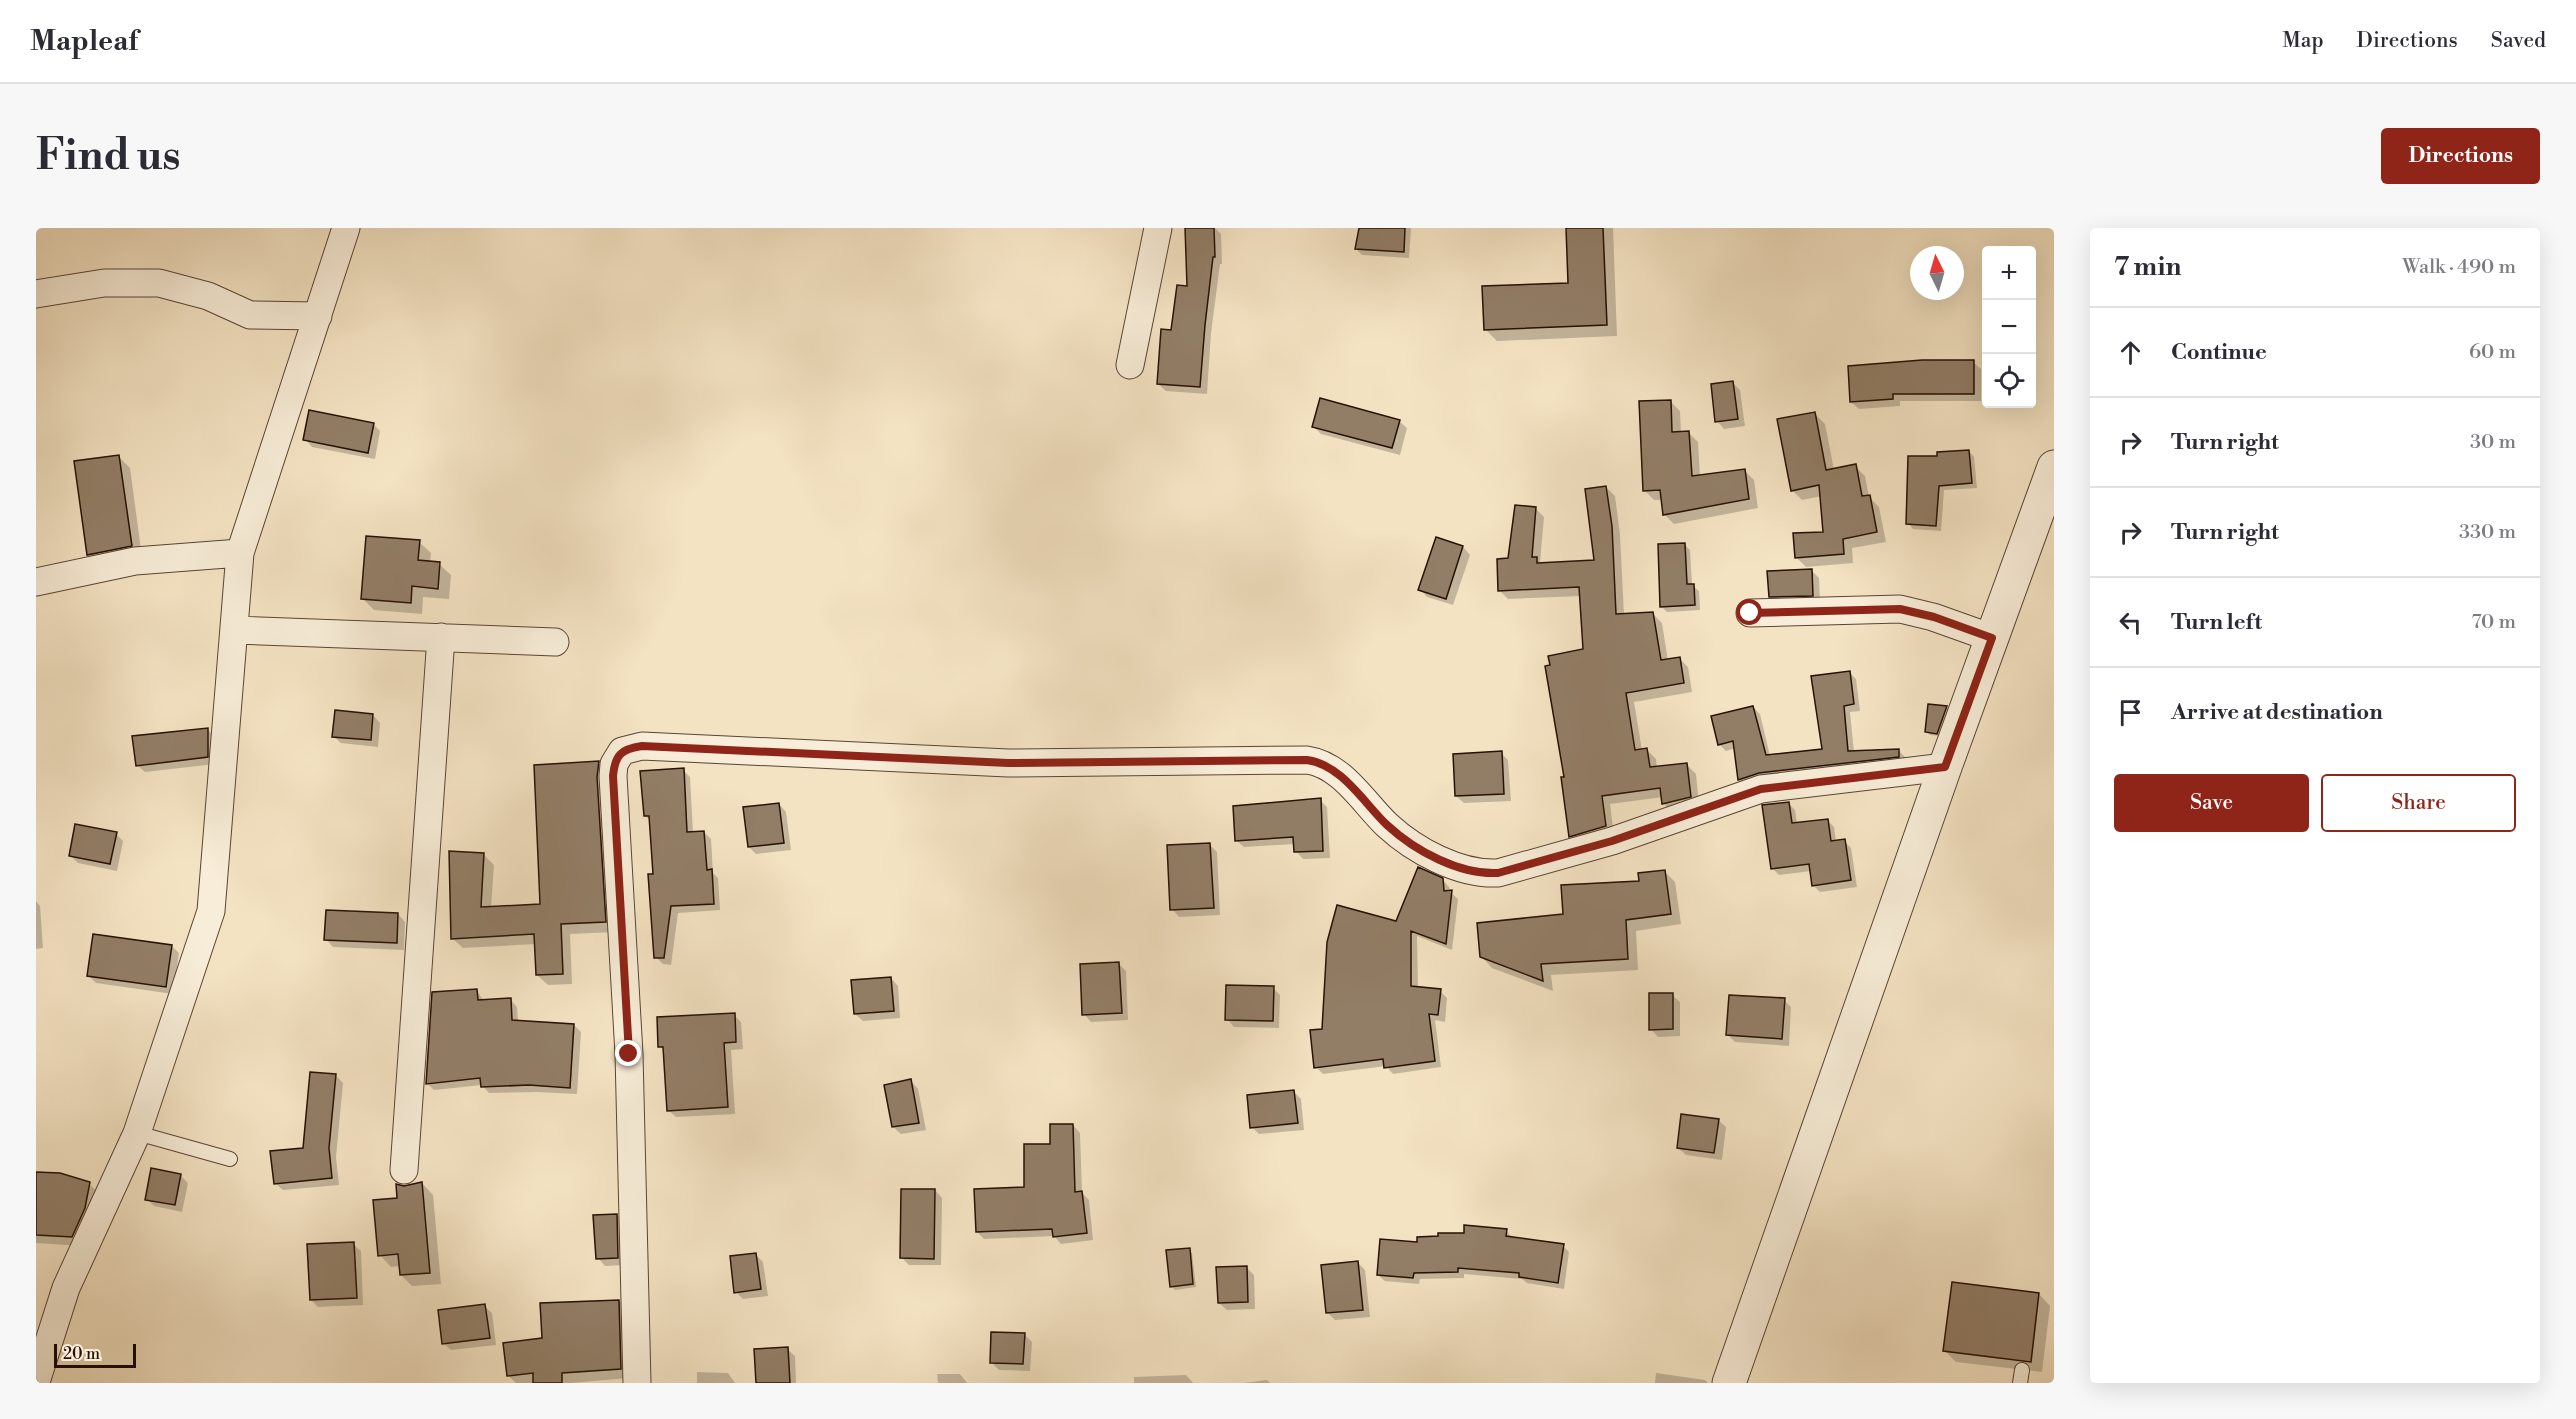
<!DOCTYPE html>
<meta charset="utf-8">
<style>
body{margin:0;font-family:"Libre Bodoni",serif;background:#f7f7f7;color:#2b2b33}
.controls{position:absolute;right:18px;top:18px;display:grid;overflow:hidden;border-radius:6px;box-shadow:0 6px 24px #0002}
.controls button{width:54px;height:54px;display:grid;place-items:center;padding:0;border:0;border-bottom:2px solid #e1e1e2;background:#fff;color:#2b2b33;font:30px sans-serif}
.compass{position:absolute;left:1874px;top:18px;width:54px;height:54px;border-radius:50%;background:#fff;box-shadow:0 6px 24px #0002;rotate:355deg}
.scale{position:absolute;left:18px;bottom:15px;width:82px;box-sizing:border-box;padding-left:6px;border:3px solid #271004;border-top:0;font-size:16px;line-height:21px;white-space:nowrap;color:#271004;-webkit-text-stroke:4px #f8edd8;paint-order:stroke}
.stop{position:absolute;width:18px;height:18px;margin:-14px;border:4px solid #8f2418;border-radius:50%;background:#fff}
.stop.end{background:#8f2418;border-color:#fff;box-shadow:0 2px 6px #0008}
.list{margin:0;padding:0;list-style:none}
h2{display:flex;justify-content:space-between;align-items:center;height:78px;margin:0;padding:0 24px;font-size:26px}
h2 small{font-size:20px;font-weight:400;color:#7c7c81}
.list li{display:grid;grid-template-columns:39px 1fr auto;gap:18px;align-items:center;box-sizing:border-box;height:90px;padding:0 24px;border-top:2px solid #e1e1e2}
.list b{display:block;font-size:22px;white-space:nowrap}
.list em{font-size:20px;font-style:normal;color:#7c7c81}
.actions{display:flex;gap:12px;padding:18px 24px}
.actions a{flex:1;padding:14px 0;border:2px solid #8f2418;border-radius:6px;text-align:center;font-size:21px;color:#8f2418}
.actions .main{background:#8f2418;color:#fff}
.icon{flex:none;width:33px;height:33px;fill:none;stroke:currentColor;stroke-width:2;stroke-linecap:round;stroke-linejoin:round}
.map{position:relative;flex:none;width:2018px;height:1155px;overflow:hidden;border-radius:6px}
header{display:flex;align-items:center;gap:36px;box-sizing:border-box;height:84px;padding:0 30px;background:#fff;border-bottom:2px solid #e1e1e2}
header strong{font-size:28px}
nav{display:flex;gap:33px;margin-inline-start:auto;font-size:21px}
.intro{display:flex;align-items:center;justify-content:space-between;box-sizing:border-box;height:144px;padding:0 36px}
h1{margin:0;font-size:42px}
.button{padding:15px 27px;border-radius:6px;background:#8f2418;color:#fff;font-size:21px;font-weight:700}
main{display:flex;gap:36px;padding:0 36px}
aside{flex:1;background:#fff;border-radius:6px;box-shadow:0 6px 24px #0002}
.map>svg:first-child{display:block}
</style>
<header>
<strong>Mapleaf</strong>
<nav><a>Map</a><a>Directions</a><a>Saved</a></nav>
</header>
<div class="intro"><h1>Find us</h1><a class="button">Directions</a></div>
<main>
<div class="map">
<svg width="2018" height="1155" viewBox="0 0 2018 1155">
<rect width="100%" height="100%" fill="#f4e3c3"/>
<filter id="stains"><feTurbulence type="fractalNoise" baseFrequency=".00333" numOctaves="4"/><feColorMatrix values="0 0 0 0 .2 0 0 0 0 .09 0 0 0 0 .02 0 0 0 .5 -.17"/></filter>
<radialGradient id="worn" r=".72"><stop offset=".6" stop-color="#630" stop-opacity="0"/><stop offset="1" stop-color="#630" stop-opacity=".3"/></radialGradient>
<!-- shadow -->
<path fill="#0003" d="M 1150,0 L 1179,0 L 1185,6 L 1186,36 L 1184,36 L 1175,105 L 1171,166 L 1130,163 L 1122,156 L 1137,103 L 1153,60 Z
M 1325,0 L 1375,0 L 1373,30 L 1326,27 L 1320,21 Z
M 1531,0 L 1577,0 L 1581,108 L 1461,113 L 1449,101 L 1534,56 Z
M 1937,134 L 1945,141 L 1945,173 L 1864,173 L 1864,178 L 1823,181 L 1815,174 Z
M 1697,155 L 1704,162 L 1709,198 L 1688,201 L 1681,193 Z
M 1634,173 L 1644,183 L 1645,205 L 1653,205 L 1662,214 L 1664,248 L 1709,243 L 1718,252 L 1722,280 L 1638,296 L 1629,287 L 1627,272 L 1618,272 L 1609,263 Z
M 1779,186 L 1789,196 L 1798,242 L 1819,238 L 1829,248 L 1833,269 L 1843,279 L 1850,314 L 1816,320 L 1817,335 L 1770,339 L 1760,329 L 1788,305 L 1786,268 L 1766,272 L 1756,262 Z
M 1363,193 L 1371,200 L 1364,227 L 1285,206 L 1278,199 Z
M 337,196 L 344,203 L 339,231 L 276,219 L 269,211 Z
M 1933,223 L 1938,229 L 1941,260 L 1908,262 L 1905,303 L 1877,301 L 1872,295 L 1902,229 Z
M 82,228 L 94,240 L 106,329 L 64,338 L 52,326 Z
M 1570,259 L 1579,268 L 1584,307 L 1588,387 L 1617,386 L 1626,395 L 1632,433 L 1643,430 L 1652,439 L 1656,464 L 1598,474 L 1606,522 L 1611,522 L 1620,531 L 1621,540 L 1651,537 L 1660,546 L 1663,578 L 1636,584 L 1627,575 L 1627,569 L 1574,576 L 1578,607 L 1543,617 L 1534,608 L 1530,550 L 1548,423 L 1545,368 L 1472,371 L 1464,363 L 1474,332 L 1500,281 L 1508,289 L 1504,334 L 1506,336 L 1560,334 Z
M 383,314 L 395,325 L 394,335 L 403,336 L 415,347 L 413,371 L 387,369 L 386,386 L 338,382 L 326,370 Z
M 1648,316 L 1654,322 L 1656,357 L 1663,363 L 1664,382 L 1631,384 L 1626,379 Z
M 1427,319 L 1434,327 L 1417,377 L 1391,369 L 1384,361 Z
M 1775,342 L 1783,350 L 1784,374 L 1742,376 L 1734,368 Z
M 1813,444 L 1820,451 L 1824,483 L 1814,484 L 1818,524 L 1862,522 L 1869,529 L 1869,535 L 1710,558 L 1703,552 L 1700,520 L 1690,523 L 1683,516 L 1717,479 L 1724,486 L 1734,528 L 1787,522 Z
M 1894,477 L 1911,479 L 1914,482 L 1904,508 L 1894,507 L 1891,504 Z
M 337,487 L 344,495 L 342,519 L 305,515 L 297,508 Z
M 171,501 L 179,509 L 179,536 L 109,544 L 101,537 Z
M 1465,525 L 1472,532 L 1475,573 L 1428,575 L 1420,568 Z
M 562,535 L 572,545 L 579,704 L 534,706 L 536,756 L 512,757 L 501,747 L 500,716 L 427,720 L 416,710 L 448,627 L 458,637 L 455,680 L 505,677 Z
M 647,542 L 654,549 L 657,605 L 668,604 L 675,611 L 677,645 L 682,650 L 684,682 L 642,685 L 635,737 L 627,736 L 620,729 L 618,647 L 614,593 L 609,587 Z
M 1284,572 L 1291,579 L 1294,630 L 1267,631 L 1260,623 L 1259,616 L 1208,619 L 1200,612 Z
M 1752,575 L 1759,582 L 1761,596 L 1791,592 L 1798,599 L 1800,614 L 1808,613 L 1815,620 L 1821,659 L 1784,664 L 1777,657 L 1775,643 L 1743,647 L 1736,640 Z
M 743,576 L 750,584 L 755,622 L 720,626 L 713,619 Z
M 80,606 L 87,613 L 81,643 L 42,635 L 34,627 Z
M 1174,617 L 1181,624 L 1184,687 L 1143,689 L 1136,681 Z
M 1628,643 L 1639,654 L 1645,696 L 1600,703 L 1602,742 L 1515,747 L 1517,763 L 1456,740 L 1445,728 Z
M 1406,651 L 1413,659 L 1414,664 L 1422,671 L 1416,722 L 1381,708 L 1382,760 L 1404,763 L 1411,770 L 1409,794 L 1399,792 L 1405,839 L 1357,846 L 1350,838 L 1287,846 L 1280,839 L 1288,802 L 1361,695 Z
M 0,673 L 4,678 L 7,720 L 0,721 Z
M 362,686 L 369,694 L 368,722 L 297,719 L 290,711 Z
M 136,718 L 143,725 L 137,766 L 60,755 L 52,747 Z
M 1082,735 L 1090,743 L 1092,792 L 1055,794 L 1048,786 Z
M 855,750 L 862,758 L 864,790 L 827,793 L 819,786 Z
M 1237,760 L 1244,767 L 1243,800 L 1198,799 L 1191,791 Z
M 441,763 L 448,773 L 474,771 L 481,779 L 482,794 L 538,797 L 545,804 L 541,866 L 501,864 L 453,865 L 446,857 L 398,862 L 391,855 Z
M 1636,767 L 1644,774 L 1644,808 L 1622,809 L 1615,801 Z
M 1748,772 L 1755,779 L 1753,818 L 1699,814 L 1692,807 Z
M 698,787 L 705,794 L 707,821 L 695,822 L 699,886 L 640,889 L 632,882 L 629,823 L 624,818 Z
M 299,847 L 307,855 L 300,929 L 303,957 L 247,962 L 239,955 L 269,921 Z
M 875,853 L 882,861 L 890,902 L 865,906 L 857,899 Z
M 1257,863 L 1265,871 L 1268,902 L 1223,906 L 1216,899 Z
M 1682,892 L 1690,899 L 1686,932 L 1650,927 L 1642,920 Z
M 1037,897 L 1044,905 L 1046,965 L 1053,972 L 1057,1012 L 1025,1016 L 1018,1008 L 948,1011 L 941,1004 L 990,960 L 1016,917 Z
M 0,945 L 53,956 L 63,965 L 46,1018 L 0,1015 Z
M 145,948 L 152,955 L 146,984 L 118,978 L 111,971 Z
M 386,955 L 397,967 L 405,1056 L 376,1058 L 365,1047 L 364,1038 L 355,1039 L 344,1027 L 368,959 Z
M 899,962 L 906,970 L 905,1037 L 873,1037 L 865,1029 Z
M 581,987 L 588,995 L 589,1037 L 569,1038 L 562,1030 Z
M 1470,1002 L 1476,1010 L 1527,1018 L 1533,1024 L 1528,1061 L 1491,1055 L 1486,1051 L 1428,1046 L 1428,1050 L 1384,1051 L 1383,1056 L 1349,1053 L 1342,1047 L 1383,1016 Z
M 317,1016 L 325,1023 L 327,1077 L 282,1079 L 275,1072 Z
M 1153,1022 L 1156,1025 L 1160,1059 L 1139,1062 L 1135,1058 Z
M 720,1027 L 727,1034 L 732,1068 L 707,1071 L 700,1064 Z
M 1322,1035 L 1329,1042 L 1334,1089 L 1299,1092 L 1292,1085 Z
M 1210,1039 L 1218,1047 L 1219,1081 L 1191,1082 L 1183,1075 Z
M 2003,1066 L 2014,1078 L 2006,1144 L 1920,1134 L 1909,1123 Z
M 583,1073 L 592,1082 L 593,1150 L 535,1155 L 480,1155 L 473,1148 L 508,1112 Z
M 448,1078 L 456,1085 L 460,1117 L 415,1122 L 407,1115 Z
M 988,1106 L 996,1114 L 994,1143 L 963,1142 L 955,1134 Z
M 751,1121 L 759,1128 L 760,1155 L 721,1155 Z
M 661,1144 L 692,1145 L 699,1155 L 661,1155 Z
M 1620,1145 L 1669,1152 L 1672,1155 L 1619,1155 Z
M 901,1146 L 924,1146 L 931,1155 L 902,1155 Z
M 1150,1147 L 1157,1155 L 1098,1155 L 1098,1149 Z
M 1231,1152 L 1234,1155 L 1208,1155 Z"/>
<!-- building -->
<path fill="#927e67" stroke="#271004" stroke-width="1.5" d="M 1149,0 L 1178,0 L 1179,29 L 1177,29 L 1169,97 L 1164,159 L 1121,156 L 1125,101 L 1135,102 L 1141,57 L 1151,58 Z
M 1323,0 L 1369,0 L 1368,24 L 1319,21 Z
M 1530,0 L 1567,0 L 1571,97 L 1448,102 L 1446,58 L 1532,55 Z
M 1886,132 L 1938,132 L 1938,166 L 1857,166 L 1857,171 L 1814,174 L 1812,138 Z
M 1697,153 L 1702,191 L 1679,194 L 1675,156 Z
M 1284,170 L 1364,192 L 1356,220 L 1276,199 Z
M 1635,172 L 1636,204 L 1653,203 L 1656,248 L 1709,241 L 1713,271 L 1627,287 L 1624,262 L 1607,263 L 1603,173 Z
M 273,182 L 338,195 L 332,225 L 267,212 Z
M 1779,184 L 1790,242 L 1820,236 L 1826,268 L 1834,267 L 1841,304 L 1807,311 L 1808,326 L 1759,330 L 1757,305 L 1787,304 L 1783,257 L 1755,263 L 1741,191 Z
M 1933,222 L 1936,255 L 1903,258 L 1900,298 L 1870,296 L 1872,228 L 1901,228 L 1901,224 Z
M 83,227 L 96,318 L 51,327 L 38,233 Z
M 1570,258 L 1576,298 L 1580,386 L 1617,384 L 1625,432 L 1644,429 L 1648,455 L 1590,465 L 1599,522 L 1611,520 L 1614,539 L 1651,535 L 1655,569 L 1626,576 L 1624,560 L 1566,568 L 1570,598 L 1533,609 L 1525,549 L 1528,549 L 1509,438 L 1514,437 L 1512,428 L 1547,421 L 1543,359 L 1462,363 L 1461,331 L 1472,330 L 1479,277 L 1500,279 L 1496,329 L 1501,329 L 1501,335 L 1558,332 L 1549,261 Z
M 330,308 L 384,312 L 382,332 L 404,334 L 402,361 L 376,358 L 375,375 L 325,371 Z
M 1400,309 L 1427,318 L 1410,371 L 1382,362 Z
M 1649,315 L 1651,356 L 1658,356 L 1659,377 L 1624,379 L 1622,316 Z
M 1776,341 L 1777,368 L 1733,369 L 1731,343 Z
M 1814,443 L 1818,476 L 1808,478 L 1812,523 L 1863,521 L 1863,529 L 1723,545 L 1702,552 L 1697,513 L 1682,517 L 1675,488 L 1717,478 L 1730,527 L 1786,521 L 1775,448 Z
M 1892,476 L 1911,478 L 1901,506 L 1889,504 Z
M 299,482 L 337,486 L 335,512 L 296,509 Z
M 172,500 L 172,529 L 100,538 L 96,508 Z
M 1466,523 L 1468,566 L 1419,568 L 1417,526 Z
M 563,533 L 561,549 L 570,694 L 525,696 L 527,746 L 500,747 L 498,706 L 415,711 L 413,623 L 448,625 L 445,679 L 504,676 L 498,537 Z
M 648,540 L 651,604 L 668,603 L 671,642 L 676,641 L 678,676 L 635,678 L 628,730 L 618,730 L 612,646 L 617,646 L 613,588 L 608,588 L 604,543 Z
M 1285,570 L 1287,623 L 1258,624 L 1257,609 L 1199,613 L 1197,578 Z
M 1753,574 L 1756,595 L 1792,591 L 1795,613 L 1809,611 L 1815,652 L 1776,658 L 1773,636 L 1735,641 L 1726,577 Z
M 743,575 L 748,615 L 712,619 L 707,579 Z
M 39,596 L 81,604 L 74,636 L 33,628 Z
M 1174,615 L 1178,680 L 1134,682 L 1131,617 Z
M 1382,639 L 1407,650 L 1408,663 L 1416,662 L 1410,716 L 1375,703 L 1375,758 L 1405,761 L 1402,787 L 1393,786 L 1399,833 L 1348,840 L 1347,831 L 1278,840 L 1274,802 L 1286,801 L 1291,714 L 1301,677 L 1360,693 Z
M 1629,642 L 1635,686 L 1590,692 L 1592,731 L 1505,736 L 1507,753 L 1444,729 L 1441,695 L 1527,686 L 1525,657 L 1603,653 L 1602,645 Z
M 290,682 L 362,685 L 361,715 L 288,712 Z
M 57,706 L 136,717 L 130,759 L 51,748 Z
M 1083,734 L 1086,785 L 1046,787 L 1044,736 Z
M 855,749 L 858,783 L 818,786 L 815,752 Z
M 1190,757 L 1238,758 L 1237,793 L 1189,792 Z
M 441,761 L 442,772 L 475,770 L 476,792 L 538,796 L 534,860 L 493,857 L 445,859 L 444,850 L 390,856 L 396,764 Z
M 1613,765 L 1637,765 L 1637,801 L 1613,802 Z
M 1693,767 L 1749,770 L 1746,811 L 1690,807 Z
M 699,785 L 700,814 L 688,815 L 692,879 L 631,883 L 627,819 L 622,819 L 621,789 Z
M 274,844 L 300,846 L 293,920 L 296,950 L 238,956 L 234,923 L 267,920 Z
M 875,851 L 883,895 L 856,899 L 848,857 Z
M 1258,862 L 1262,895 L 1214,900 L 1211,867 Z
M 1645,886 L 1683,891 L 1678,925 L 1641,920 Z
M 1014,896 L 1037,896 L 1039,964 L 1046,963 L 1051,1005 L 1017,1009 L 1016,1001 L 940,1004 L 938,961 L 988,959 L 988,916 L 1014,916 Z
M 115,940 L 145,946 L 139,977 L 109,972 Z
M 0,944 L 24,945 L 54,954 L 49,980 L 36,1009 L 0,1007 Z
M 386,954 L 394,1045 L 364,1047 L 362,1026 L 342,1028 L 337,972 L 361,970 L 360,956 L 368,958 Z
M 865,961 L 899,961 L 898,1031 L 864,1030 Z
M 581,986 L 582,1030 L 560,1031 L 557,987 Z
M 1428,997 L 1471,1001 L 1470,1008 L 1528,1016 L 1522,1055 L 1483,1049 L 1483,1045 L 1422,1040 L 1422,1044 L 1378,1045 L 1377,1050 L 1341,1047 L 1344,1011 L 1381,1014 L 1381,1009 L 1402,1008 L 1402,1005 L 1428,1005 Z
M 318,1014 L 321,1070 L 274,1072 L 271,1016 Z
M 1154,1020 L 1157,1056 L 1134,1059 L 1130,1022 Z
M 720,1025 L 725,1061 L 698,1065 L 694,1028 Z
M 1322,1033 L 1327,1082 L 1290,1085 L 1285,1037 Z
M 1211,1038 L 1212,1074 L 1182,1075 L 1180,1039 Z
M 1916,1054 L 2003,1065 L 1995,1134 L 1907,1123 Z
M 583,1072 L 585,1141 L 526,1145 L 526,1155 L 497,1155 L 497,1145 L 471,1148 L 467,1115 L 506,1110 L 504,1075 Z
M 449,1076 L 454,1110 L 406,1116 L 402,1082 Z
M 955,1104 L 989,1105 L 987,1136 L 954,1135 Z
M 752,1119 L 754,1155 L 720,1155 L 718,1121 Z"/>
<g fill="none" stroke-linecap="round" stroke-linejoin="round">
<!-- service casing -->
<g stroke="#5a4534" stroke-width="16">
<path id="service" d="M 101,905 L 194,931
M 1984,1155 L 1986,1142"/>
</g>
<!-- minor casing -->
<g stroke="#5a4534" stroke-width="29">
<path id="minor" d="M 0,66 L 68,55 L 123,55 L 172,68 L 214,87 L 282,88
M 1094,137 L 1122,0
M 0,354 L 99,333 L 204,325
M 1714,385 L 1864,381 L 1897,389 L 1956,410
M 198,402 L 519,414
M 368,942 L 405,409
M 0,1154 L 30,1060 L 101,905 L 175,683 L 204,325 L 310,0
M 601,1155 L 593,826 L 577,548 L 578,536 L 586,523 L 606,518 L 972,535 L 1271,532 C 1306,537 1327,574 1351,597 C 1379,623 1424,647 1462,645 L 1576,613 L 1725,561 L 1909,539"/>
</g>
<!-- tertiary casing -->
<g stroke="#5a4534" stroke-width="35">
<path id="tertiary" d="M 1693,1155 L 1909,539 L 2018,239"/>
</g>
<!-- service -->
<use href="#service" stroke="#f8edd8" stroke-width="14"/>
<!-- minor -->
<use href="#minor" stroke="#f8edd8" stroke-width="27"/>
<!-- tertiary -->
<use href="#tertiary" stroke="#f8edd8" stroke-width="33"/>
</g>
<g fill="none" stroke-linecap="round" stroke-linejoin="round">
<!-- route -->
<path stroke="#8f2418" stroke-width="8" d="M 593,826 L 577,548 C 579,527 585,521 606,518 L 972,535 L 1271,532 C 1306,537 1327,574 1351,597 C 1379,623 1424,647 1462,645 L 1576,613 L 1725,561 L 1909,539 L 1956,410 L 1898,389 L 1864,381 L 1714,385"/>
</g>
<rect width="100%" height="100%" filter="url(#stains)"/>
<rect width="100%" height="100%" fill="url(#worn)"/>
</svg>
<div class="controls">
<button>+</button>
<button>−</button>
<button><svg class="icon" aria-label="locate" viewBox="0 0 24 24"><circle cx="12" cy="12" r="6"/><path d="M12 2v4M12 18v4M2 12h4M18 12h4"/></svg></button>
</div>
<svg class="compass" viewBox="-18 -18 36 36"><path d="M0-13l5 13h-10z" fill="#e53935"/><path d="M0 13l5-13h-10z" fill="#7c7c81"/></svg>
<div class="scale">20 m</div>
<div class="stop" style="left:1714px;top:385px"></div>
<div class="stop end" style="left:593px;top:826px"></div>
</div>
<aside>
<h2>7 min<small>Walk · 490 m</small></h2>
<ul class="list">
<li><svg class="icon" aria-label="ahead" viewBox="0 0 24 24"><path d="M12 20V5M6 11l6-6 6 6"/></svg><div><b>Continue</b></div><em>60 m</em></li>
<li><svg class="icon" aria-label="right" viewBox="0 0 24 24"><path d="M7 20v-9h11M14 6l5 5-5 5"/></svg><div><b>Turn right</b></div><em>30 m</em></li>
<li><svg class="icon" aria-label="right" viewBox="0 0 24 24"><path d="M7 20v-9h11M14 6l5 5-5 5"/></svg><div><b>Turn right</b></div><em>330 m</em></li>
<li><svg class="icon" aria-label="left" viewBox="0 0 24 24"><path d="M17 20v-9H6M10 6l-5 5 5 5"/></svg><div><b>Turn left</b></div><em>70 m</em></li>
<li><svg class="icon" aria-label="arrive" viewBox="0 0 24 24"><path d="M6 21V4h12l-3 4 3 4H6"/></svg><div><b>Arrive at destination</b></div></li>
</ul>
<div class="actions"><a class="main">Save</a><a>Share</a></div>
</aside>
</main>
